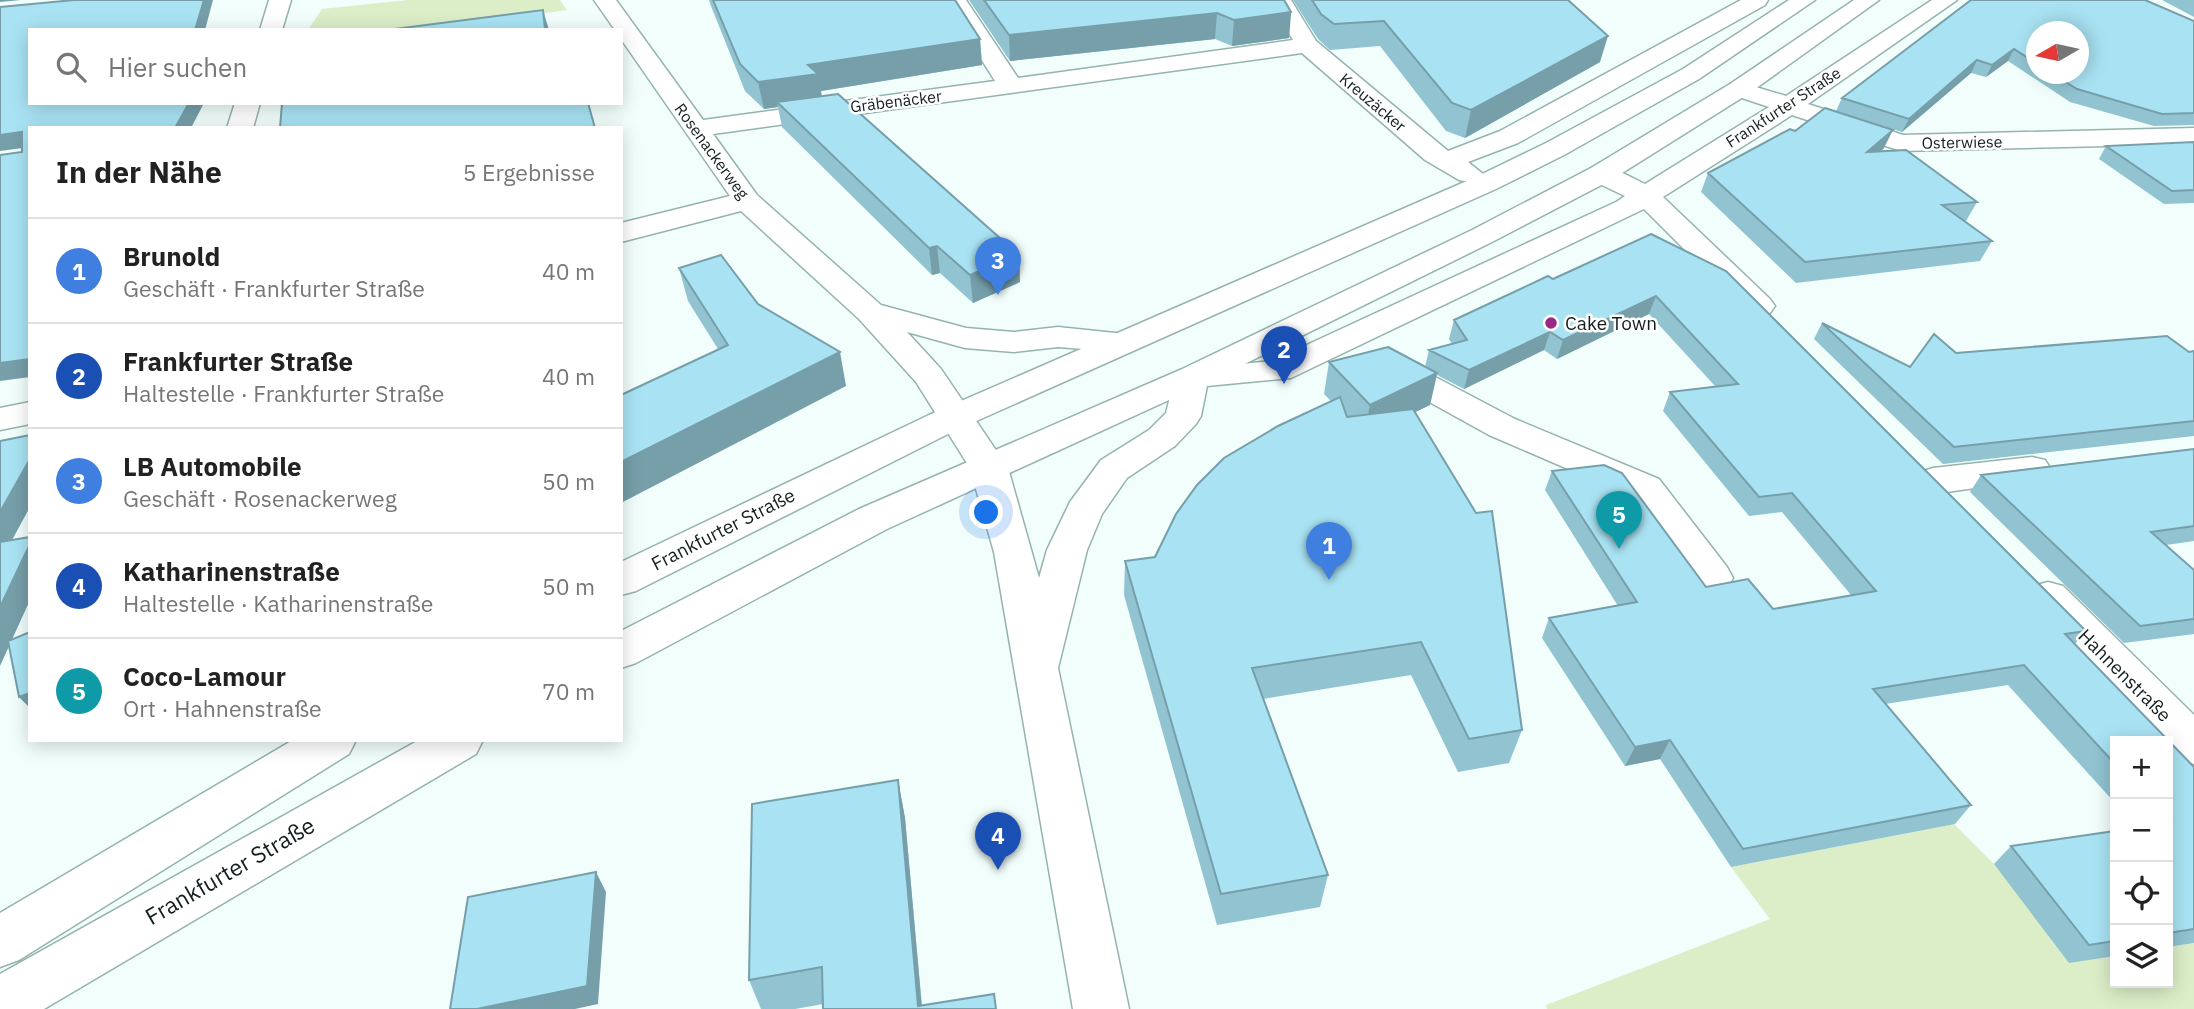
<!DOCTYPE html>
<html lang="de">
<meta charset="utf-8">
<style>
body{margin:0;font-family:"IBM Plex Sans",sans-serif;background:#f2f2f2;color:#222}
.controls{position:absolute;right:21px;bottom:21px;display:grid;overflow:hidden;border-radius:0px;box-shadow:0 4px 18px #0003}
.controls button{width:63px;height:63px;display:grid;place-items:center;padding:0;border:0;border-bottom:2px solid #e0e0e0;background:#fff;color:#222;font:35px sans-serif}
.compass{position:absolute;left:2026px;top:21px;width:63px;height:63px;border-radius:50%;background:#fff;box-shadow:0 4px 18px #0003;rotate:261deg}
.you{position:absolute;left:987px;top:513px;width:24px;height:24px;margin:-18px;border:5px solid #fff;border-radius:50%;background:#1a73e8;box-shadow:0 0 0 10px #1a73e833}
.badge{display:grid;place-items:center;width:46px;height:46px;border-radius:50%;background:#d93025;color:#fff;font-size:23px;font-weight:700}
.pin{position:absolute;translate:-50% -58px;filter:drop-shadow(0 2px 4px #0008)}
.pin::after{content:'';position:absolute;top:37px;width:24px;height:21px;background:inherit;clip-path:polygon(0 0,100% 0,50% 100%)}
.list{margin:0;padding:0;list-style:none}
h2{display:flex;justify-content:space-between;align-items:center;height:91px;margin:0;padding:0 28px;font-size:30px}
h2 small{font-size:23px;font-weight:400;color:#767676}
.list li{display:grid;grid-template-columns:46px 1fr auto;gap:21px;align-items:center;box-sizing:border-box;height:105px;padding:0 28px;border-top:2px solid #e0e0e0}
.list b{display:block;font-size:26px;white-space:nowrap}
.list p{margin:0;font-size:23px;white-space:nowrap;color:#767676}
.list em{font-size:23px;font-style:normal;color:#767676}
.icon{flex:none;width:38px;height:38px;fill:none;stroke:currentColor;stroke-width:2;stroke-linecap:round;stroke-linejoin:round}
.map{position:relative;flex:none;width:2194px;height:1009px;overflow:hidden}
.search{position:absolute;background:#fff;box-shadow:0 4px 18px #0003;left:28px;top:28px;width:595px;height:77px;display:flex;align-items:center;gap:18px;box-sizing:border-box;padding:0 24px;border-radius:0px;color:#767676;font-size:26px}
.panel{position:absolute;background:#fff;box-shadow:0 4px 18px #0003;left:28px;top:126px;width:595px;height:616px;border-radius:0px}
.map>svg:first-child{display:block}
</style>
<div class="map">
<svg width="2194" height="1009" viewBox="0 0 2194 1009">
<rect width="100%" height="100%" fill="#f1fefc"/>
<!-- green -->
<path fill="#dceec8" d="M 408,0 L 560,0 L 567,10 L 422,30 L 308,30 L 322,9 Z
M 1954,824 L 1994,864 L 2115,956 L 2115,983 L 2168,983 L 2168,947 L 2194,943 L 2194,1009 L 1547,1009 L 1546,1005 L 1770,919 L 1731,867 Z"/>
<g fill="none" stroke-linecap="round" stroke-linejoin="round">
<!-- minor casing -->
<g stroke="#94b3af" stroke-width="3">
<path id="minor" d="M 269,0 L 291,0 L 282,30 L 260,30 Z
M 594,0 L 616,0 L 703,120 L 995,81 L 944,0 L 966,0 L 1018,78 L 1293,40 L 1269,0 L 1291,0 L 1316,41 L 1448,151 L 1500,131 L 1741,0 L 1768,0 L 1765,5 L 1518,143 L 1468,162 L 1483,174 L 1479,180 L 1469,182 L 1459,180 L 1425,160 L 1302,53 L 713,134 L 757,195 L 881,305 L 966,328 L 1014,332 L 1058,327 L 1134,335 L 1139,342 L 1134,349 L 1122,352 L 1058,347 L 1014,352 L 965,348 L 907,332 L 941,369 L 1008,468 L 1039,578 L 1047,550 L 1070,502 L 1101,460 L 1149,430 L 1166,413 L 1175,377 L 1180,370 L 1272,361 L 1616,202 L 1625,196 L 1591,180 L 1587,174 L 1591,168 C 1610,164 1628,176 1645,184 L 1769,107 L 1730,94 L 1727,89 L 1730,84 L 1739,82 L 1786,96 L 1932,0 L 1957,0 L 1808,104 L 1903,135 L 2194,128 L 2194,144 L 1901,151 L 1792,115 L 1663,197 L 1770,299 L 1775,306 L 1770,313 L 1759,316 L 1748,313 L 1644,209 L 1291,378 L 1207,386 L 1201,416 L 1196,424 L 1175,446 L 1127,478 L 1102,514 L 1087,550 L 1058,668 L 1129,1009 L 1073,1009 L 994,552 L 970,468 L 916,382 L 859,319 L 741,211 L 621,242 L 621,223 L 730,196 L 621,39 L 621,30 L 615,30 Z
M 235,103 L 260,103 L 253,128 L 227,128 Z
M 1389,356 L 1401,359 L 1515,419 L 1659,479 L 1727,567 L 1733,578 L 1727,589 L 1713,593 L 1699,589 L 1633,497 L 1489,435 L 1377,373 L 1372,366 L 1377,359 Z
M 30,402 L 30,424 L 0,430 L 0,408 Z
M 2032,457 L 2045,460 L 2051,469 L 2045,478 L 1933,494 L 1920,490 L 1914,481 L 1920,472 L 1933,468 Z
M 2048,582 L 2063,586 L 2194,715 L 2194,764 L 2178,759 L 2168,748 L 2168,741 L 2161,741 L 2033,608 L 2027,597 L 2033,586 Z"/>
</g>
<!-- major casing -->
<g stroke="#94b3af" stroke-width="3">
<path id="major" d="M 1789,0 L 1815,0 L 1699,79 L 1564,155 L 1496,189 L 954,431 L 636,591 L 621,595 L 621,562 L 929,415 L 1476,177 L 1546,143 L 1683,69 Z
M 1854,0 L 1879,0 L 1748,94 L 1611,180 L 1492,242 L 1204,384 L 887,529 L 636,663 L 621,668 L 621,631 L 859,509 L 1180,370 L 1472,230 L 1591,168 L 1730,84 Z
M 293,740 L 356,740 L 349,754 L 19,960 L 0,967 L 0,913 Z
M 419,740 L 483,740 L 476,754 L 44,1009 L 0,1009 L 0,974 Z"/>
</g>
<!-- minor -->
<use href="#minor" fill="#fff" fill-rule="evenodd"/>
<!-- major -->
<use href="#major" fill="#fff" fill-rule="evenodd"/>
</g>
<!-- wall -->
<path fill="#91c3d1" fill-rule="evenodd" d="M 709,0 L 955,0 L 980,39 L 982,65 L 821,91 L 822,97 L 1019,255 L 1020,282 L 973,303 L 940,273 L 932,275 L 782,127 L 778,107 L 764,109 L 745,91 L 711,6 Z
M 969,0 L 1284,0 L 1291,12 L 1289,38 L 1232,46 L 1215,39 L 1010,61 Z
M 1293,0 L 1568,0 L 1600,62 L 1465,138 L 1446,131 L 1380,46 L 1330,50 L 1318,39 Z
M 1971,0 L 2194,21 L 2194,125 L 2154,126 L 2070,102 L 2008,61 L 1986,77 L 1971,73 L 1902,132 L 1836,111 L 1842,98 ZM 2036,32 L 2078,74 L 2036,74 Z
M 2162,0 L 2194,0 L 2194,17 Z
M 1795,131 L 1884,148 L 1881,152 L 1977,202 L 1966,221 L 1965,221 L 1992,241 L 1980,261 L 1796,283 L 1701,192 L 1708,173 Z
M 2194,142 L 2194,203 L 2164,204 L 2099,159 L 2106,146 Z
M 1651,234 L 2086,631 L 2075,644 L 2194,767 L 2194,943 L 2168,947 L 2168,741 L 2115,741 L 2115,803 L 2008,685 L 1885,704 L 1971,805 L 1955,824 L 1731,867 L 1660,759 L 1625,766 L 1542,638 L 1549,618 L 1618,606 L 1545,490 L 1552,471 L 1706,587 L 1773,609 L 1851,595 L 1782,512 L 1749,516 L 1663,411 L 1670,392 L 1715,386 L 1649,314 L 1557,359 L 1544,350 L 1464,389 L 1437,375 L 1430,405 L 1415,412 L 1522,730 L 1509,763 L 1458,772 L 1411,675 L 1263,699 L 1328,875 L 1320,907 L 1217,925 L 1124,595 L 1125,561 L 1155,557 L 1331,401 L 1324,394 L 1329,362 L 1425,367 L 1429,350 L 1452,344 L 1449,339 L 1454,320 L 1553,279 Z
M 679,268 L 758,304 L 846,386 L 718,349 L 688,301 Z
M 1822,323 L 1910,367 L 1956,353 L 2194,351 L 2194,436 L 1943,464 L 1814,339 Z
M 2194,449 L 2194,541 L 2166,545 L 2194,570 L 2194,634 L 2124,643 L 1970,492 L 1981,475 Z
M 898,780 L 905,818 L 922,1006 L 996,1009 L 823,1004 L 795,1009 L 761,1009 L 749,980 Z
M 2115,831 L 2115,956 L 2069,963 L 1994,864 L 2011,846 Z"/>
<!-- shaded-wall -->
<path fill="#769faa" d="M 0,0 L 21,0 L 0,2 Z
M 204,0 L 213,0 L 205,30 L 195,30 Z
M 543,10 L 549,30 L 545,30 Z
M 1291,12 L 1289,38 L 1232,46 L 1234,20 Z
M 1217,13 L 1215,39 L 1010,61 L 1009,35 Z
M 1608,36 L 1600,62 L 1465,138 L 1471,110 Z
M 980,39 L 982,65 L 821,91 L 822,101 L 777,102 L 778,107 L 764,109 L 758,82 L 808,65 Z
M 2014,49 L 2008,61 L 1986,77 L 1992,65 Z
M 1977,60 L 1971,73 L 1902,132 L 1909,119 Z
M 189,103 L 204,103 L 191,128 L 175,128 Z
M 1893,130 L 1884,148 L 1859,171 L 1867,152 Z
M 22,132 L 30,147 L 0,151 L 0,135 Z
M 937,246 L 940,273 L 932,275 L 929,248 Z
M 1019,255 L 1020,282 L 973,303 L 970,275 Z
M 1656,296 L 1649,314 L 1557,359 L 1563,340 Z
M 1550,332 L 1544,350 L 1464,389 L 1469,370 Z
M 840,352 L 846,386 L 621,503 L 621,462 Z
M 30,359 L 30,377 L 0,381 L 0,363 Z
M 1437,373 L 1430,405 L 1364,437 L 1370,405 Z
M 30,459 L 30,507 L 0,562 L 0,512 Z
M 30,544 L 30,600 L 0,666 L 0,607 Z
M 30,693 L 30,708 L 19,697 Z
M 1670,740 L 1660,759 L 1625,766 L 1635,747 Z
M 898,780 L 905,818 L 922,1009 L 918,1009 Z
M 596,872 L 606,892 L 598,1004 L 575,1009 L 477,1009 Z"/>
<!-- building -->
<path fill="#a9e3f3" stroke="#769faa" stroke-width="2" d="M 74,0 L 204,0 L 195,30 L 30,30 L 30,103 L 189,103 L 175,128 L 30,128 L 30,359 L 0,363 L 0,155 L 22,152 L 22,132 L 0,135 L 0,7 Z
M 713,0 L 955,0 L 980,39 L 808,65 L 818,74 L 758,82 L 740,64 Z
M 984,0 L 1284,0 L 1291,12 L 1234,20 L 1217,13 L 1009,35 Z
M 1312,0 L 1568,0 L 1608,36 L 1471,110 L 1452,103 L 1384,21 L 1334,24 L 1321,14 Z
M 1971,0 L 2145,0 L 2194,21 L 2194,113 L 2162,114 L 2077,89 L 2053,74 L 2078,74 L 2078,32 L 2036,32 L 2036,63 L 2014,49 L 1992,65 L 1977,60 L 1909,119 L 1842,98 Z
M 543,10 L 545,30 L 387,30 Z
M 838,94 L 1019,255 L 970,275 L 937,246 L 929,248 L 777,102 Z
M 282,103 L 588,103 L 595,128 L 280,128 Z
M 1825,108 L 1893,130 L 1867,152 L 1906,150 L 1977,202 L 1942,205 L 1992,241 L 1805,262 L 1708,173 L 1790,129 L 1795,131 Z
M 2194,142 L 2194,190 L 2172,191 L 2106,146 Z
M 1651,234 L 1726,271 L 2086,631 L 2065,634 L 2194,767 L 2194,929 L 2168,933 L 2168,823 L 2171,823 L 2168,820 L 2168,741 L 2115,741 L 2115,764 L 2024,665 L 1873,689 L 1971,805 L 1743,849 L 1670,740 L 1635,747 L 1549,618 L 1637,602 L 1552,471 L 1604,465 L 1622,473 L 1706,587 L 1748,579 L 1773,609 L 1876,591 L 1792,493 L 1759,497 L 1670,392 L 1738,384 L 1656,296 L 1563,340 L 1550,332 L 1469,370 L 1429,350 L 1467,340 L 1454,320 L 1548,276 L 1553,279 Z
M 721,255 L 758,304 L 840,352 L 621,462 L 621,395 L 728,345 L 679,268 Z
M 1822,323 L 1910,367 L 1934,334 L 1956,353 L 2167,336 L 2189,352 L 2194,351 L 2194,421 L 1954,447 Z
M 1388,347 L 1437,373 L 1370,405 L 1329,362 Z
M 1340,397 L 1347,417 L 1413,409 L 1476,513 L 1492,511 L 1522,730 L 1469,739 L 1421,642 L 1252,668 L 1328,875 L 1221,894 L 1125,561 L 1155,557 L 1176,514 L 1197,485 L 1224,458 L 1278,426 Z
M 30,435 L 30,459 L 0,512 L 0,441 Z
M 2194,449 L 2194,526 L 2151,532 L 2194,570 L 2194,619 L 2140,626 L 1981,475 Z
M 30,537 L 30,544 L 0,607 L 0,542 Z
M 30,632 L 30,693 L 19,697 L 8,641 Z
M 898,780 L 918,1006 L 994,994 L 996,1009 L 823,1009 L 822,967 L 749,980 L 752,804 Z
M 2115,831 L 2115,941 L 2089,945 L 2011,846 Z
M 596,872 L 587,986 L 477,1009 L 450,1009 L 468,897 Z"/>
<!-- markers -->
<circle fill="#992886" stroke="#fff" stroke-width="2.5" cx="1551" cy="323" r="7"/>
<g text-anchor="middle" stroke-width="5" stroke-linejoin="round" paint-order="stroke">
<!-- far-street labels -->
<g font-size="16" fill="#131f1e" stroke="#fff">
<text transform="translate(896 101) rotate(-7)" y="6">Gräbenäcker</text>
<text transform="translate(1373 102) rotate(40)" y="6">Kreuzäcker</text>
<text transform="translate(1783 107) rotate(-33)" y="6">Frankfurter Straße</text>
<text transform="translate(1962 142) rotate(-1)" y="6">Osterwiese</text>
<text transform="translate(712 151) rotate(54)" y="6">Rosenackerweg</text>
</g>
<!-- poi labels -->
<g font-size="19" fill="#131f1e" stroke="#fff" text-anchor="start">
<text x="1565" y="330">Cake Town</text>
</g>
<!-- street labels -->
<g font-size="19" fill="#131f1e" stroke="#fff">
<text transform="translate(723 529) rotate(-27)" y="7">Frankfurter Straße</text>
<text transform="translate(2125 675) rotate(45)" y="7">Hahnenstraße</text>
</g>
<!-- near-street labels -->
<g font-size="23" fill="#131f1e" stroke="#fff">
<text transform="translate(230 871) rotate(-30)" y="8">Frankfurter Straße</text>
</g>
</g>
</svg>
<div class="controls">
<button>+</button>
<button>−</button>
<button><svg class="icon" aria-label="locate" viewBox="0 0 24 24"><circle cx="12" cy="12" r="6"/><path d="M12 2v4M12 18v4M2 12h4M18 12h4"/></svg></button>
<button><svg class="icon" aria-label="layers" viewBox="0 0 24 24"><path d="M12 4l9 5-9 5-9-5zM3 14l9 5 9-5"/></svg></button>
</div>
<svg class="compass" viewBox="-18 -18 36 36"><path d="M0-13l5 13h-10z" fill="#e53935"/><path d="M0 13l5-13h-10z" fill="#767676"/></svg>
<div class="you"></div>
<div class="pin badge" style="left:1329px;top:580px;background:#3f7fe0">1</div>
<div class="pin badge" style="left:1284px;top:384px;background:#1a4fb4">2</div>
<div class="pin badge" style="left:998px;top:295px;background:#3f7fe0">3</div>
<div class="pin badge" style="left:998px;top:870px;background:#1a4fb4">4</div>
<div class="pin badge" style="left:1619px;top:549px;background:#0f9aa8">5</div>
<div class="search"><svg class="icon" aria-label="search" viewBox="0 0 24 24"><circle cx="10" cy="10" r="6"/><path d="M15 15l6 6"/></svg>Hier suchen</div>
<section class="panel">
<h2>In der Nähe<small>5 Ergebnisse</small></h2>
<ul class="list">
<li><span class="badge" style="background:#3f7fe0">1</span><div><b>Brunold</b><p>Geschäft · Frankfurter Straße</p></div><em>40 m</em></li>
<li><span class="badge" style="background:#1a4fb4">2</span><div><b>Frankfurter Straße</b><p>Haltestelle · Frankfurter Straße</p></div><em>40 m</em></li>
<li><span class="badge" style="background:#3f7fe0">3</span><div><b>LB Automobile</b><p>Geschäft · Rosenackerweg</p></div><em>50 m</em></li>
<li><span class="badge" style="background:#1a4fb4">4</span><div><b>Katharinenstraße</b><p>Haltestelle · Katharinenstraße</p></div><em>50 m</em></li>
<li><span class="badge" style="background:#0f9aa8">5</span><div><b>Coco-Lamour</b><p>Ort · Hahnenstraße</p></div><em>70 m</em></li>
</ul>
</section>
</div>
